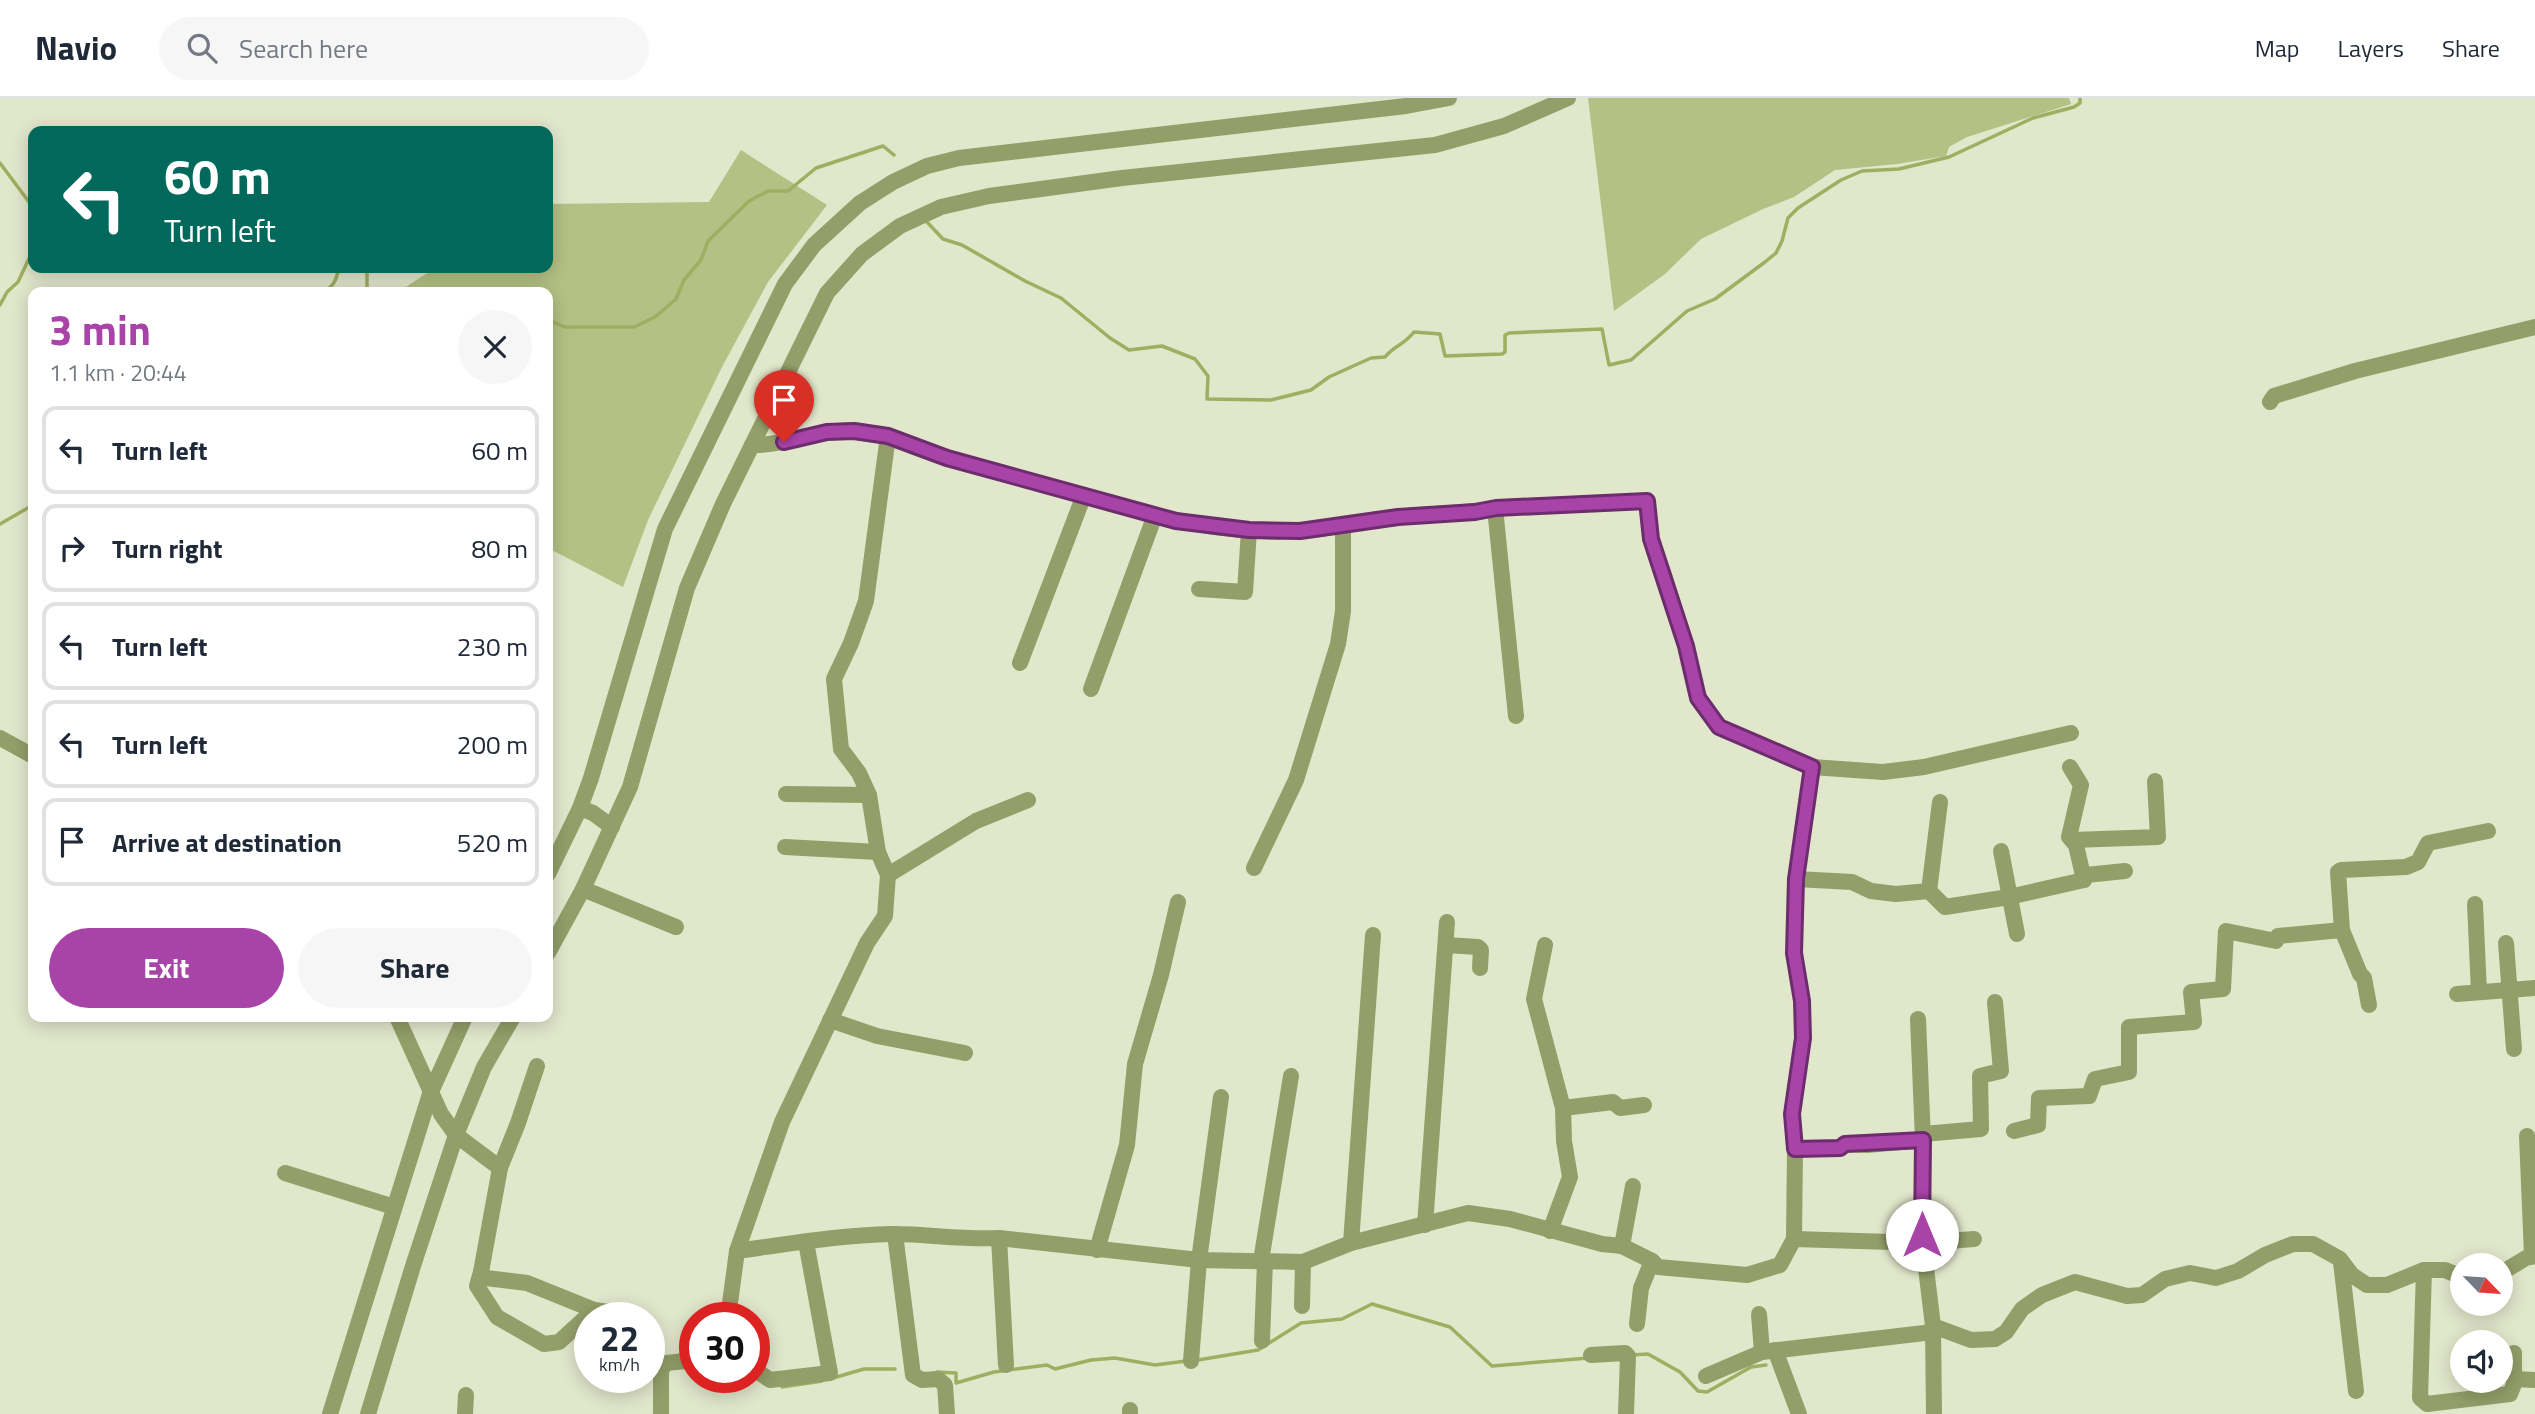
<!DOCTYPE html>
<meta charset="utf-8">
<style>
:root{--surface:#fff;--page:#f6f6f7;--text:#1f2937;--muted:#747a83;--line:#e0e1e3;--accent:#a843a8}
body{margin:0;font-family:"Titillium Web",sans-serif;background:var(--page);color:var(--text);height:100vh;display:flex;flex-direction:column;font-size:26px;white-space:nowrap}
*{box-sizing:border-box;margin:0}
p{font-size:23px;color:var(--muted)}
.icon{flex:none;width:38px;height:38px;fill:none;stroke:currentColor;stroke-width:2;stroke-linecap:round;stroke-linejoin:round}
.map{position:relative;flex:1;overflow:hidden}
.details{position:absolute;left:28px;top:189px;width:525px;height:735px;display:flex;flex-direction:column;background:var(--surface);border-radius:14px;box-shadow:0 4px 18px #0003}
.details>*{flex:none}
.guide{position:absolute;left:28px;top:28px;width:525px;height:147px;border-radius:14px;box-shadow:0 4px 18px #0003;background:#00695c;color:#fff;overflow:hidden}
.needle{width:46px;rotate:115deg}
.buttons{position:absolute;left:2450px;top:1155px;display:grid;gap:14px}
.buttons a{display:grid;place-items:center;width:63px;height:63px;border-radius:50%;background:var(--surface);box-shadow:0 4px 18px #0003;font-size:35px}
.speed{position:absolute;left:574px;top:1204px;display:flex;gap:14px;font-size:35px;font-weight:700;text-align:center}
.speed>*{display:grid;place-content:center;width:91px;height:91px;border-radius:50%;background:var(--surface);box-shadow:0 4px 18px #0003;line-height:1}
.speed small{font-size:18px;font-weight:400}
.speed .limit{border:10px solid #d22;background:#fff;color:#111}
.pin{position:absolute;display:grid;place-items:center;width:60px;height:60px;color:#fff;margin:-72px -30px;border-radius:50% 50% 50% 0;rotate:-45deg;box-shadow:0 0 7px #0007}
.pin .icon{rotate:45deg}
.me{position:absolute;width:77px;margin:-38px;rotate:0deg;stroke-linejoin:round;filter:drop-shadow(0 0 5px #0008)}
.turn{display:flex;align-items:center;gap:24px;height:147px;padding:0 21px;font-size:32px}
.turn .icon{width:91px;height:91px;stroke-width:2.5}
.turn b{display:block;font-size:49px;line-height:60px}
.round{display:grid;place-items:center;flex:none;width:74px;height:74px;border-radius:37px;background:var(--page)}
.headline{display:flex;align-items:center;justify-content:space-between;height:119px;padding:0 21px}
h1{font-size:42px;font-weight:700;line-height:52px;color:var(--accent)}
.button{display:flex;gap:14px;margin-top:auto;padding:14px 21px}
.button a{flex:1;height:80px;border-radius:42px;background:var(--accent);color:#fff;font-size:28px;font-weight:700;line-height:80px;text-align:center}
.button a+a{background:var(--page);color:var(--text)}
ul{padding:0;list-style:none}
li{display:flex;align-items:center;gap:21px;height:88px;margin:0 14px 10px;padding:0 7px;border:4px solid var(--line);border-radius:14px}
li div{flex:1}
li b{display:block;font-size:26px}
li em{font-style:normal}
header{display:flex;align-items:center;gap:42px;box-sizing:border-box;height:98px;padding:0 35px;background:var(--surface);border-bottom:2px solid var(--line)}
header strong{font-size:33px}
nav{display:flex;gap:38px;margin-inline-start:auto;font-size:24px}
.search{width:490px;height:63px;background:var(--page);display:flex;align-items:center;gap:18px;box-sizing:border-box;padding:0 24px;border-radius:38px;color:var(--muted);font-size:26px}
.map>svg:first-child{display:block}
.green{fill:#b4c084}
.lines{fill:none;stroke-linecap:round;stroke-linejoin:round}
.stream{stroke:#a0ae61;stroke-width:3.5}
.minor{stroke:#939e69;stroke-width:16}
.route-casing{stroke:#6d2c6d;stroke-width:18}
.route{stroke:#a843a8;stroke-width:12}
</style>
<header>
<strong>Navio</strong>
<div class="search"><svg class="icon" aria-label="search" viewBox="0 0 24 24"><circle cx="10" cy="10" r="6"/><path d="M15 15l6 6"/></svg>Search here</div>
<nav><a>Map</a><a>Layers</a><a>Share</a></nav>
</header>
<div class="map">
<svg width="2535" height="1316" viewBox="0 0 2535 1316">
<rect width="100%" height="100%" fill="#e1e7cb"/>
<!-- green -->
<g class="green">
<polygon points="1588,0 2069,0 2071,6 1967,39 1949,49 1946,58 1897,66 1835,72 1794,99 1763,111 1701,141 1665,176 1614,213"/>
<polygon points="741,52 827,107 768,184 722,269 648,422 623,489 548,450 548,194 398,194 435,170 548,170 548,106 709,104"/>
</g>
<g class="lines">
<!-- stream -->
<g class="stream">
<polyline points="0,65 32,108 33,121"/>
<path d="M927,124L943,141L962,147L1025,183L1061,200L1110,240L1129,252L1162,248L1195,261L1208,278L1207,301L1271,302L1311,292L1329,279L1371,260L1385,259C1395,247 1404,247 1414,234L1440,236L1445,258L1502,256L1505,254V237L1509,235L1602,231L1609,267L1631,262L1687,213L1715,201L1765,164L1776,155L1782,143L1788,120L1798,110L1841,82L1862,73L1899,71L1949,59L2033,20L2074,9L2080,5V0"/>
<polyline points="367,170 367,194"/>
<path d="M321,194C334,190 336,182 339,170"/>
<polyline points="0,207 7,194 18,184 33,152"/>
<polyline points="548,222 565,229 634,229 655,219 676,201 684,182 701,162 708,143 749,103 768,93 788,93 816,70 883,48 894,57"/>
<polyline points="0,426 33,407"/>
<polyline points="1631,1257 1648,1256 1680,1274 1698,1293 1707,1294 1751,1269 1766,1267"/>
<polyline points="1198,1262 1258,1252 1301,1225 1342,1221 1372,1206 1450,1229 1492,1268 1589,1260"/>
<polyline points="937,1274 956,1275 956,1285 994,1274 1047,1267 1055,1271 1091,1262 1115,1260 1155,1267 1186,1263"/>
<polyline points="833,1280 864,1271 895,1271"/>
<polyline points="782,1289 822,1283"/>
</g>
<!-- minor -->
<g class="minor">
<polyline points="2270,304 2274,298 2355,273 2535,229"/>
<path d="M752,347C788,348 822,329 858,333C890,337 918,352 949,361C1017,380 1087,397 1155,417C1200,429 1251,435 1298,433C1332,432 1366,422 1399,419C1432,415 1464,416 1495,410L1647,403L1651,441L1664,477L1686,548L1698,600L1719,629L1812,669L1883,674L1924,669L2071,635"/>
<polyline points="1495,410 1516,618"/>
<polyline points="1199,491 1245,494 1249,432"/>
<polyline points="1020,565 1084,397"/>
<polyline points="1091,591 1155,417"/>
<polyline points="0,640 33,658"/>
<polyline points="2070,669 2081,687 2069,739 2076,747 2084,782"/>
<polyline points="786,696 869,697"/>
<polyline points="580,710 593,715 612,729"/>
<polyline points="2072,742 2158,739 2155,683"/>
<polyline points="785,749 878,754"/>
<polyline points="2001,753 2017,836"/>
<polyline points="1254,770 1296,682 1338,546 1343,513 1343,427"/>
<polyline points="548,776 580,710 591,680 665,431 785,186 814,147 860,105 893,84 927,68 959,60 1406,8 1449,0"/>
<polyline points="888,777 976,723 1028,702"/>
<polyline points="1796,781 1852,784 1871,793 1896,796 1929,793"/>
<polyline points="583,791 676,829"/>
<polyline points="1929,793 1945,809 2009,799 2084,782 2086,777 2125,773"/>
<polyline points="1929,793 1940,704"/>
<polyline points="2475,806 2479,894"/>
<polyline points="2506,845 2514,951"/>
<polyline points="1446,847 1478,849 1481,852 1480,870"/>
<polyline points="1545,847 1534,901 1563,1010 1564,1043 1570,1079 1550,1133"/>
<polyline points="548,855 583,791 630,689 687,490 723,406 827,195 862,156 900,128 941,109 989,98 1122,80 1435,47 1504,28 1568,0"/>
<polyline points="2457,896 2535,890"/>
<polyline points="2369,907 2364,880 2360,876 2342,832 2338,774 2341,772 2406,769 2418,764 2428,745 2488,733"/>
<polyline points="397,919 441,1016 456,1037 500,1070 481,1174 486,1180 527,1185 594,1212 630,1217"/>
<polyline points="1918,921 1923,1042 1922,1137 1933,1228 1934,1316"/>
<polyline points="830,922 877,938 965,955"/>
<polyline points="1563,1010 1613,1004 1620,1010 1644,1007"/>
<polyline points="2014,1033 2038,1027 2039,1000 2089,998 2095,981 2129,974 2129,929 2194,924 2191,894 2223,891 2226,833 2276,843 2278,838 2342,832"/>
<polyline points="1923,1036 1981,1031 1980,978 2001,973 1995,904"/>
<polyline points="2527,1038 2532,1158"/>
<polyline points="1795,1050 1840,1050 1845,1046 1867,1047 1923,1042"/>
<polyline points="500,1070 518,1025 537,968"/>
<polyline points="285,1075 394,1109"/>
<polyline points="1425,1127 1447,824"/>
<polyline points="895,1136 913,1277 922,1282 938,1281 945,1287 947,1316"/>
<polyline points="999,1140 1006,1267"/>
<polyline points="1794,1141 1923,1145 1974,1141"/>
<polyline points="1351,1145 1373,837"/>
<polyline points="1622,1148 1633,1088"/>
<polyline points="1097,1152 1127,1047 1135,966 1161,877 1178,804"/>
<path d="M737,1153C788,1146 840,1137 892,1136C928,1136 963,1142 999,1140L1199,1162L1303,1164L1351,1145L1468,1115L1510,1121L1602,1146L1622,1148L1652,1163L1658,1169L1747,1177L1780,1167L1794,1141L1795,1050L1792,1016L1803,940L1802,903L1794,854L1796,781L1812,669"/>
<polyline points="1261,1163 1291,978"/>
<polyline points="2341,1164 2356,1293"/>
<polyline points="2424,1172 2420,1300 2427,1306 2510,1296 2514,1286 2514,1255"/>
<polyline points="481,1174 477,1188 497,1219 544,1246 559,1244 594,1212"/>
<polyline points="2501,1175 2526,1160 2535,1158"/>
<polyline points="1302,1208 1303,1164"/>
<polyline points="1759,1216 1762,1254"/>
<polyline points="728,1220 737,1153 782,1024 867,845 885,818 888,777 878,754 869,697 859,675 841,651 834,581 851,545 866,503 888,338"/>
<polyline points="1637,1226 1641,1190 1652,1163"/>
<polyline points="1933,1228 1971,1242 1995,1241 2006,1234 2022,1211 2042,1197 2075,1184 2127,1198 2142,1197 2165,1181 2190,1175 2216,1180 2238,1173 2265,1157 2293,1146 2313,1146 2340,1161 2352,1177 2367,1187 2387,1187 2424,1172 2445,1172 2462,1179"/>
<polyline points="1262,1243 1265,1163"/>
<polyline points="1775,1252 1799,1316"/>
<polyline points="1591,1257 1625,1255 1628,1258 1626,1316"/>
<polyline points="1191,1263 1199,1162 1221,999"/>
<polyline points="754,1271 770,1282 830,1275 806,1144"/>
<polyline points="1706,1278 1762,1254 1933,1234"/>
<polyline points="2514,1281 2535,1282"/>
<polyline points="330,1316 430,996 465,919"/>
<polyline points="368,1316 413,1168 456,1037 484,969 513,919"/>
<polyline points="465,1316 466,1297"/>
<polyline points="661,1316 661,1272 666,1265 695,1262"/>
<polyline points="1130,1316 1130,1312"/>
</g>
</g>
<g class="lines">
<defs>
<polyline id="route" points="784,344 827,334 854,333 888,338 947,360 1176,423 1249,432 1300,433 1398,419 1475,414 1496,410 1647,403 1651,441 1686,548 1698,600 1719,629 1812,669 1796,781 1794,855 1802,903 1803,940 1792,1016 1795,1051 1840,1050 1845,1046 1923,1042 1922,1137"/>
</defs>
<!-- route casing -->
<use href="#route" class="route-casing"/>
<!-- route -->
<use href="#route" class="route"/>
</g>
</svg>
<div class="buttons">
<a><svg class="needle" viewBox="-14 -14 28 28"><path d="M0-13l5 13h-10z" fill="#e53935"/><path d="M0 13l5-13h-10z" fill="#747a83"/></svg></a>
<a><svg class="icon" aria-label="sound" viewBox="0 0 24 24"><path d="M4 9h4l5-4v14l-5-4H4zM17 9q2 3 0 6"/></svg></a>
</div>
<div class="speed"><div>22<small>km/h</small></div><div class="limit">30</div></div>
<div class="pin" style="left:784px;top:344px;background:#d93025"><svg class="icon" aria-label="arrive" viewBox="0 0 24 24"><path d="M6 21V4h12l-3 4 3 4H6"/></svg></div>
<svg class="me" style="left:1922px;top:1137px" viewBox="-20 -20 40 40"><circle r="19" fill="#fff"/><path d="M0-13L10 11 0 6-10 11z" fill="#a843a8"/></svg>
<div class="guide">
<div class="turn"><svg class="icon" aria-label="left" viewBox="0 0 24 24"><path d="M17 20v-9H6M10 6l-5 5 5 5"/></svg><div><b>60 m</b>Turn left</div></div>
</div>
<section class="details">
<div class="headline"><div><h1>3 min</h1><p>1.1 km · 20:44</p></div><a class="round"><svg class="icon" aria-label="close" viewBox="0 0 24 24"><path d="M6 6l12 12M18 6L6 18"/></svg></a></div>
<ul>
<li><svg class="icon" aria-label="left" viewBox="0 0 24 24"><path d="M17 20v-9H6M10 6l-5 5 5 5"/></svg><div><b>Turn left</b></div><em>60 m</em></li>
<li><svg class="icon" aria-label="right" viewBox="0 0 24 24"><path d="M7 20v-9h11M14 6l5 5-5 5"/></svg><div><b>Turn right</b></div><em>80 m</em></li>
<li><svg class="icon" aria-label="left" viewBox="0 0 24 24"><path d="M17 20v-9H6M10 6l-5 5 5 5"/></svg><div><b>Turn left</b></div><em>230 m</em></li>
<li><svg class="icon" aria-label="left" viewBox="0 0 24 24"><path d="M17 20v-9H6M10 6l-5 5 5 5"/></svg><div><b>Turn left</b></div><em>200 m</em></li>
<li><svg class="icon" aria-label="arrive" viewBox="0 0 24 24"><path d="M6 21V4h12l-3 4 3 4H6"/></svg><div><b>Arrive at destination</b></div><em>520 m</em></li>
</ul>
<div class="button"><a>Exit</a><a>Share</a></div>
</section>
</div>
